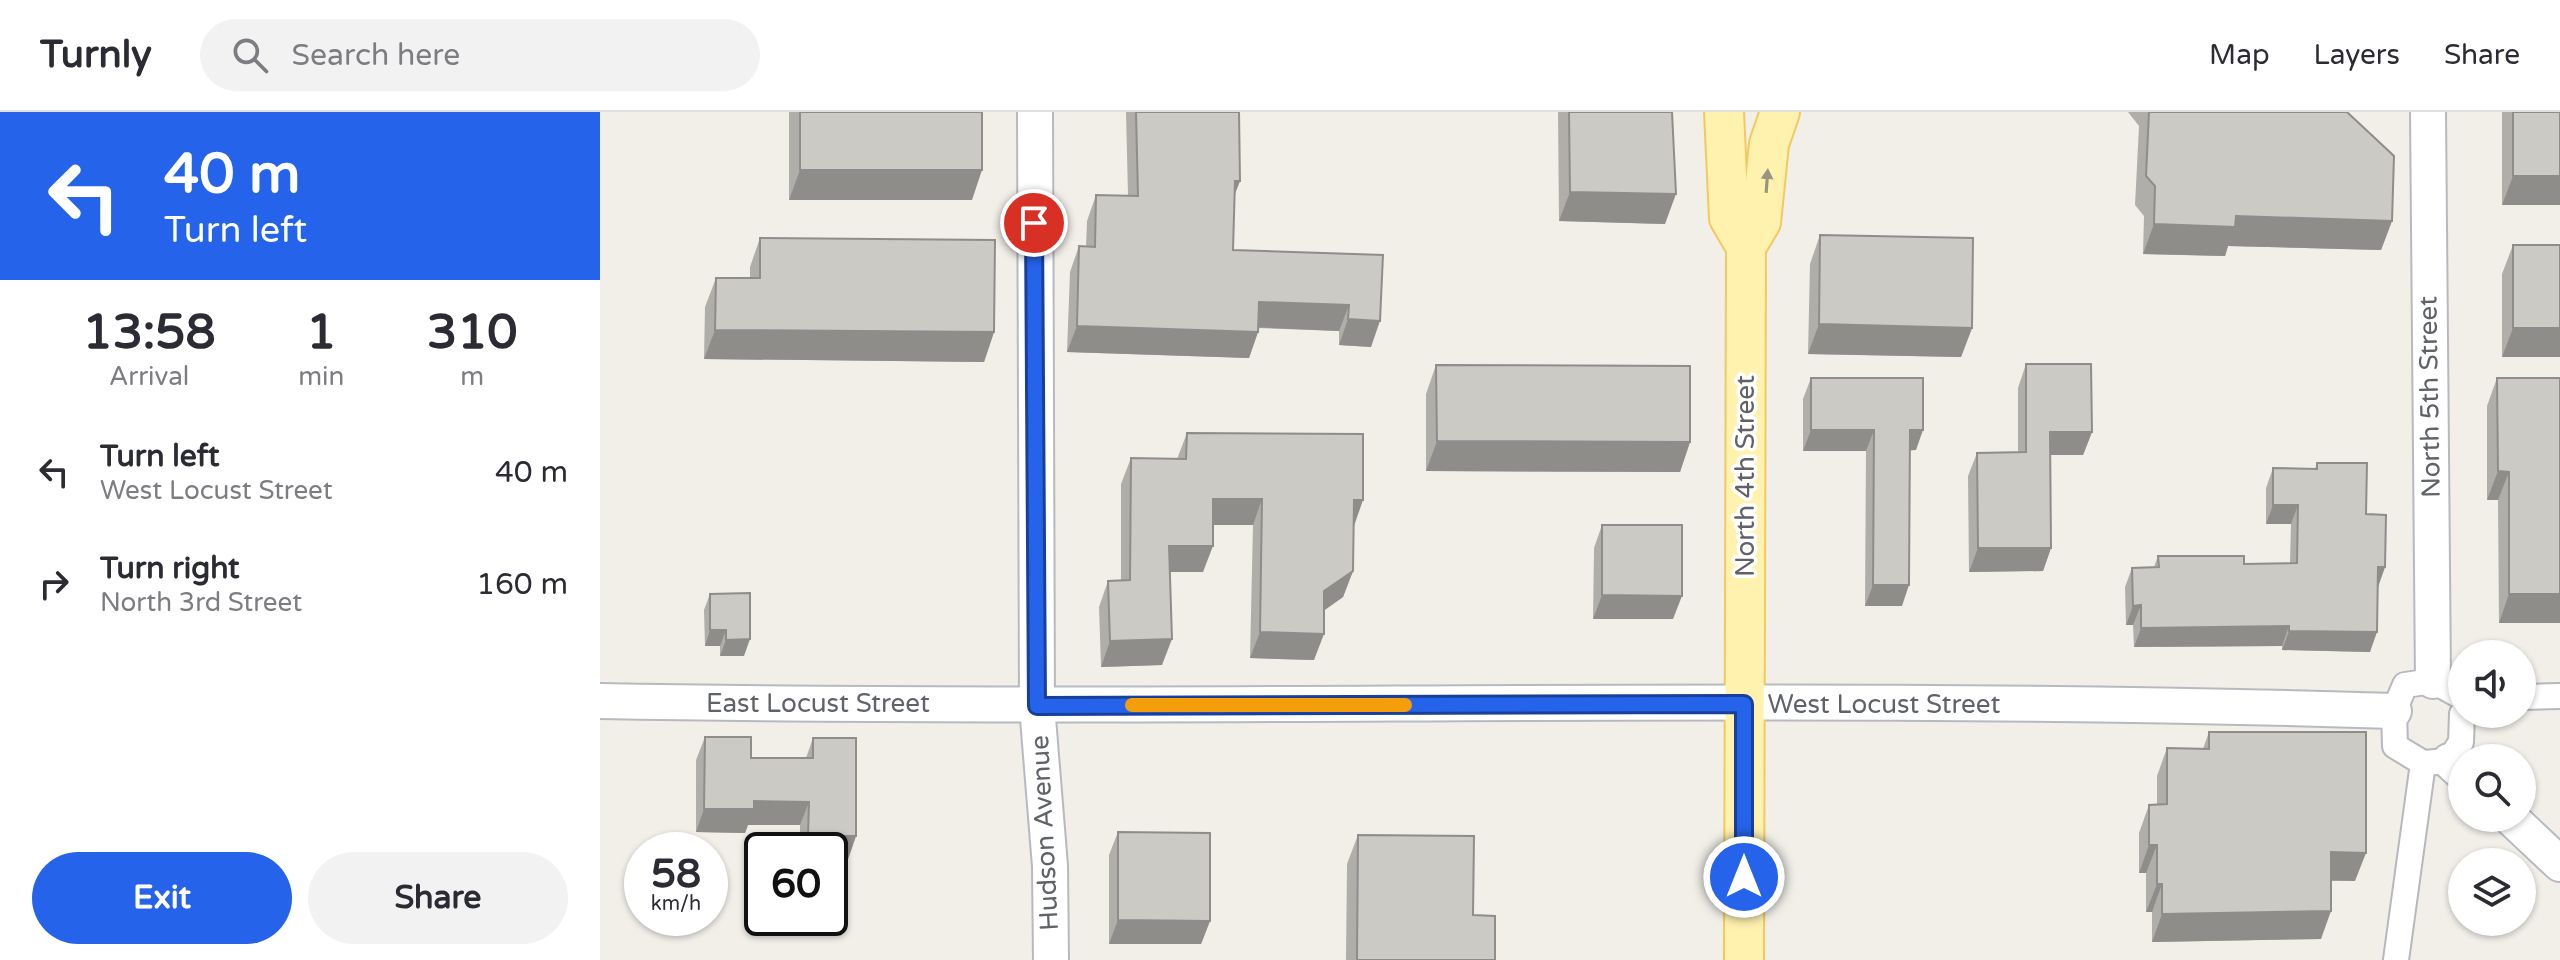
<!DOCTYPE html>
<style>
:root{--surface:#fff;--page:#f2f2f3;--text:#2b2b33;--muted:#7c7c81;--line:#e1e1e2;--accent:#2563eb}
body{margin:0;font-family:"Varela Round",sans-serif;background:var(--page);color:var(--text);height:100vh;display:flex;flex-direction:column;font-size:30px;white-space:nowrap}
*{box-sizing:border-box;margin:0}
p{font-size:26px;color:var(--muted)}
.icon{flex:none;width:44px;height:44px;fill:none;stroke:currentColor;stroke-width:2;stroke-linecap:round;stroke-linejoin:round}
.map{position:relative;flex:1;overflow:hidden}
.side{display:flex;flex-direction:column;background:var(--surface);width:600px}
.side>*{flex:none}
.banner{background:#2563eb;color:#fff;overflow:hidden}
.controls{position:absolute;left:1848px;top:528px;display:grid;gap:16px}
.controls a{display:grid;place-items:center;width:88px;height:88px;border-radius:50%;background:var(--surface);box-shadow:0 2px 6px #0004;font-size:40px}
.speed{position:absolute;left:24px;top:720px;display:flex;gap:16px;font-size:40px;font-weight:700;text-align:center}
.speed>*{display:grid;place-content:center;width:104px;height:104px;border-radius:50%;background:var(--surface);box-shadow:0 2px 6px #0004;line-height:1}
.speed small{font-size:20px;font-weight:400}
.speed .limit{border:4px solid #111;border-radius:12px;background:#fff;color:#111}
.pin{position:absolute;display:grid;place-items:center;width:68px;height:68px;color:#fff;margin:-34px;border:4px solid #fff;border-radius:50%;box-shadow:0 2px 8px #0007}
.me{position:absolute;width:88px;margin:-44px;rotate:0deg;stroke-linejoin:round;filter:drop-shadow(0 0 6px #0008)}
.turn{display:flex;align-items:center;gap:28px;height:168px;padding:0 32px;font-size:36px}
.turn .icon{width:104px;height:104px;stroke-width:2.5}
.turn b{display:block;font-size:56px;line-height:68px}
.eta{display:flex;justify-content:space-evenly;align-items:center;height:136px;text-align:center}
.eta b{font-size:48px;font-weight:700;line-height:56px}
.button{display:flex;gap:16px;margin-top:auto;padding:16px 32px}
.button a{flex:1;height:92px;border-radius:48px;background:var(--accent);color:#fff;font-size:32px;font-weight:700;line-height:92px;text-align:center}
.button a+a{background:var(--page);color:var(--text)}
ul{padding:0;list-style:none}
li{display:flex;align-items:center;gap:24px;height:112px;padding:0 32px}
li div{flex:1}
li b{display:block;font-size:30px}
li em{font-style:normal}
header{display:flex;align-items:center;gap:48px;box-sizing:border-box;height:112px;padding:0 40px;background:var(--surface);border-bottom:2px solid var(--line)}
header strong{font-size:38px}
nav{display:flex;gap:44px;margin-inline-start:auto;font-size:28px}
.search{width:560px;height:72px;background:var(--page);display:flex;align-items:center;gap:20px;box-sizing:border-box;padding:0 28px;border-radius:44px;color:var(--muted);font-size:30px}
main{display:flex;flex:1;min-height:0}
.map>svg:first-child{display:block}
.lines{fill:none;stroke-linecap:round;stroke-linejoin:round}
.street-casing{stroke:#b5b8bc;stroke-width:28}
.secondary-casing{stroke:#b6babf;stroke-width:38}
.primary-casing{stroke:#f2c960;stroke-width:42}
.street{stroke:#fff;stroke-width:24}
.secondary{stroke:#fff;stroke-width:34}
.primary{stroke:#fff2af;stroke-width:38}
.wall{fill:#afaea9}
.shaded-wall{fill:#8f8d8a}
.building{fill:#cccac5;stroke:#8f8d8a;stroke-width:2}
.oneway{fill:#979581}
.route-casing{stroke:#184099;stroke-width:20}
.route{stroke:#2563eb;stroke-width:14}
.slow{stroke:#f59e0b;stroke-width:14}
.labels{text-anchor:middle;stroke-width:7;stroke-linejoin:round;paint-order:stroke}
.street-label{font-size:26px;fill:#5f6368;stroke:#fff}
</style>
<header>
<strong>Turnly</strong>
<div class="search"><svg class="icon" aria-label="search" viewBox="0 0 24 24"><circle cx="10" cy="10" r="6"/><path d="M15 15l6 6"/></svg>Search here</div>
<nav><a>Map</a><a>Layers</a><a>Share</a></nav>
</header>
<main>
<section class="side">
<div class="banner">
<div class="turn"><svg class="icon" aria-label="left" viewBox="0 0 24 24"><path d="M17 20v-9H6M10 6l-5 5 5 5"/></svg><div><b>40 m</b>Turn left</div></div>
</div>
<div class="eta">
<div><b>13:58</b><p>Arrival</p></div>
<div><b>1</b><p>min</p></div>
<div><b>310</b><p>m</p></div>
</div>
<ul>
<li><svg class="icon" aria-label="left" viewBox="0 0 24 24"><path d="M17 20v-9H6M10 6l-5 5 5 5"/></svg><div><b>Turn left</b><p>West Locust Street</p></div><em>40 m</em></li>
<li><svg class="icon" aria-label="right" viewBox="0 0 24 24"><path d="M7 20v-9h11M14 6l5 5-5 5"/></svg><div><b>Turn right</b><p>North 3rd Street</p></div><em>160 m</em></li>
</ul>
<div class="button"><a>Exit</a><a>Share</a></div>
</section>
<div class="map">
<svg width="1960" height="848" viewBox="0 0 1960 848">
<rect width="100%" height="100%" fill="#f1efe8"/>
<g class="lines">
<defs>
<g id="street">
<polyline points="1862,585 1833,569 1805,573 1794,599 1795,634 1823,651 1849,649 1861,630 1862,602"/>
<polyline points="1922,585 1960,584"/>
<polyline points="1796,848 1823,651"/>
</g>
<g id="secondary">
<polyline points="435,0 437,594 450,754 451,848"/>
<polyline points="1828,0 1833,569"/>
<path d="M0,589C598,600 1197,580 1794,599"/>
<polyline points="1849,649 1862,661"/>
<polyline points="1911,706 1960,752"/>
</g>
<g id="primary">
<polyline points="1124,0 1129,106 1146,135 1144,848"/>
<polyline points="1146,135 1161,110 1169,32 1180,0"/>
</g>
</defs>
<!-- street casing -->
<use href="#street" class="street-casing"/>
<!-- secondary casing -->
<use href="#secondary" class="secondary-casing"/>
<!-- primary casing -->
<use href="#primary" class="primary-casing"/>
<!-- street -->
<use href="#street" class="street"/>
<!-- secondary -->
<use href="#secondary" class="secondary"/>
<!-- primary -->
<use href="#primary" class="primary"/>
</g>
<!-- wall -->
<g class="wall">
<polygon points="189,0 382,0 372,88 189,88"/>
<polygon points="526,0 639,0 640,69 634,84 633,138 783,143 771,235 739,233 739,219 658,216 658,220 649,246 467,240 470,160 479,134 486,134 487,109 496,83 528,84"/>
<polygon points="958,0 1072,0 1065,112 959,109"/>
<polygon points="1528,0 1747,0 1792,109 1781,138 1628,134 1625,144 1543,142 1544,104 1535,93 1539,14"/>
<rect x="1902" y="0" width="58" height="93"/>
<polygon points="1220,123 1372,216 1361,245 1208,242 1210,152"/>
<polygon points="160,126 394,220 384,250 104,247 105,195 116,166 150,166 150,155"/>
<polygon points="1913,133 1960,133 1960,245 1902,245 1902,162"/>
<polygon points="1426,252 1492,320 1483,343 1450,343 1451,436 1443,459 1369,460 1368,364 1377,341 1418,340 1418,276"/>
<polygon points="836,253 1090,330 1080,360 826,359 826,282"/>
<polygon points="1211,266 1316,338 1310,338 1302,494 1265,494 1266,339 1203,339 1203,287"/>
<polygon points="1897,266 1960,266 1960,511 1899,511 1898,388 1887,388 1887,294"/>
<polygon points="587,321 754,414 753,459 743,485 724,498 714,548 650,546 653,413 613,413 603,460 570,460 562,553 501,555 499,495 508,469 521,469 521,372 531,346 577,347"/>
<polygon points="1717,351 1766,402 1785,455 1778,474 1770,540 1682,538 1682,534 1534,535 1533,513 1526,513 1525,475 1532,456 1554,455 1558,444 1644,452 1690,451 1691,412 1666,412 1666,376 1673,356 1715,357"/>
<polygon points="1002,413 1073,507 993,507 994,436"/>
<polygon points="110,482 144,544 120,544 120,534 105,534 104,498"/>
<polygon points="1609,620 1755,769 1731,769 1721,827 1552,830 1552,800 1546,800 1546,761 1539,761 1539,721 1549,693 1557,693 1557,664 1567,636 1603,637"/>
<polygon points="105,625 151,646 206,646 213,626 256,724 248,747 230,747 230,738 200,738 200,713 148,713 145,721 96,720 96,648"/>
<polygon points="518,720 610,809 601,832 509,832 509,743"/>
<polygon points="758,723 873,803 895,848 746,848 747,752"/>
</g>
<!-- shaded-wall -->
<g class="shaded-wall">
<polygon points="200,58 382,58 372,88 189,88"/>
<polygon points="1913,64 1960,64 1960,93 1902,93"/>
<polygon points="635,69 640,69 630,94"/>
<polygon points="970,80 1076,82 1065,112 959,109"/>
<polygon points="1636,104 1792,109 1781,138 1628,134 1625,144 1543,142 1554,112"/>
<polygon points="659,190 749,193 739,219 650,215"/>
<polygon points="748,207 780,209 771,235 739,233"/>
<polygon points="1219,212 1372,216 1361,245 1208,242"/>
<polygon points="477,214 658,220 649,246 467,240"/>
<polygon points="1913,216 1960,216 1960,245 1902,245"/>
<polygon points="115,218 394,220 384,250 104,247"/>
<polygon points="1211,318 1274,318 1266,339 1203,339"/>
<polygon points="1310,318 1323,318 1316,338 1303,339"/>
<polygon points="1450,320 1492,320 1483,343 1442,343"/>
<polygon points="837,329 1090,330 1080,360 826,359"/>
<polygon points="1898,359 1909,360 1898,388 1887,388"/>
<polygon points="613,387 662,387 653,413 604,413"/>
<polygon points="754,388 763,388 754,414"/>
<polygon points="1673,393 1698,393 1691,412 1666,412"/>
<polygon points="569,434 613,434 603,460 559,460"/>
<polygon points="1378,436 1451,436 1443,459 1369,460"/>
<polygon points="1778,455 1785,455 1778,475"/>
<polygon points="753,459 743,485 715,505 724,479"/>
<polygon points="1273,473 1309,473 1302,494 1265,494"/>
<polygon points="1909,482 1960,482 1960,511 1899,511"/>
<polygon points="1002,483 1082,484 1073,507 993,507"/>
<polygon points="1541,493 1533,513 1526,513 1533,494"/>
<polygon points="1689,514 1682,534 1534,535 1541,516"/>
<polygon points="110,518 126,518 120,534 105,534"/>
<polygon points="1689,519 1777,520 1770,540 1682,538"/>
<polygon points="660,520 724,522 714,548 650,546"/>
<polygon points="150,527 144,544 120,544 126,528"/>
<polygon points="572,527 562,553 501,555 510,529"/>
<polygon points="154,689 209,690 200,713 148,713 145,721 96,720 104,697"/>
<polygon points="208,724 256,724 248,747 230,747 230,738 203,738"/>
<polygon points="1549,733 1557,733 1546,761 1539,761"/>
<polygon points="1731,740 1766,741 1755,769 1720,768"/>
<polygon points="1557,772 1562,772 1552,800 1546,800"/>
<polygon points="1731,799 1721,827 1552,830 1562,802"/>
<polygon points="518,808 610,809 601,832 509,832"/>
</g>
<!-- building -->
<g class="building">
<rect x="200" y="0" width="182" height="58"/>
<polygon points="536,0 639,0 640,69 635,69 633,138 783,143 780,209 748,207 749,193 659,190 658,220 477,214 479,134 495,135 496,83 538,84"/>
<polygon points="969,0 1072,0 1076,82 970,80"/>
<polygon points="1549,0 1747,0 1794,44 1792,109 1636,104 1635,115 1554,112 1555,74 1546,64"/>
<rect x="1913" y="0" width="47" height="64"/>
<polygon points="1220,123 1373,126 1372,216 1219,212"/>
<polygon points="160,126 395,128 394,220 115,218 116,166 160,166"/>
<rect x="1913" y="133" width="47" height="83"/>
<polygon points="1426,252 1491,252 1492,320 1450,320 1451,436 1378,436 1377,341 1426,340"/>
<polygon points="836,253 1090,254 1090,330 837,329"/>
<polygon points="1211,266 1323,266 1323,318 1310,318 1309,473 1273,473 1274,318 1211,318"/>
<polygon points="1897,266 1960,266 1960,482 1909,482 1909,360 1898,359"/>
<polygon points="587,321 763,322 763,388 754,388 753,459 724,479 724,522 660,520 662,387 613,387 613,434 569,434 572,527 510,529 508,469 530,468 531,346 586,347"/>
<polygon points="1717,351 1767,351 1766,402 1786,403 1785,455 1778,455 1777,520 1689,519 1689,514 1541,516 1541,493 1533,494 1532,456 1559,455 1558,444 1644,444 1644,452 1697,451 1698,393 1673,393 1673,356 1717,357"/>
<polygon points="1002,413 1082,413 1082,484 1002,483"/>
<polygon points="150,481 150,527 126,528 126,518 110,518 110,482"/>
<polygon points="1609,620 1766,620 1766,741 1731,740 1731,799 1562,802 1562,772 1557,772 1557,733 1549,733 1549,693 1567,692 1567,636 1609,637"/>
<polygon points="105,625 151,625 151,646 213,646 213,626 256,626 256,724 208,724 209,690 154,689 154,697 104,697"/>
<polygon points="518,720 610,721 610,809 518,808"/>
<polygon points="758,723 874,724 873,803 895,804 895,848 757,848"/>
</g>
<!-- one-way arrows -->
<defs><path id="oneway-solid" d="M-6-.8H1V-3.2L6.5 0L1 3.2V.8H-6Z" transform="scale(2)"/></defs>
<use class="oneway" href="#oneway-solid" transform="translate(1167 69) rotate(-86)"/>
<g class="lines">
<defs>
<polyline id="route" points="434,111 437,594 1144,592 1144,765"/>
</defs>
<!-- route casing -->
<use href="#route" class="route-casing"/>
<!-- route -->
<use href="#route" class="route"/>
<!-- slow -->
<polyline class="slow" points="532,593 805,593"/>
</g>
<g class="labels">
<!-- street labels -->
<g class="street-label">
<text transform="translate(1829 285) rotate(-91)" y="9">North 5th Street</text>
<text transform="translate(1145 364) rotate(-90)" y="9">North 4th Street</text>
<text x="218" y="600">East Locust Street</text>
<text x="1284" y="601">West Locust Street</text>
<text transform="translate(444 721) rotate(-93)" y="9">Hudson Avenue</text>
</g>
</g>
</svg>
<div class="controls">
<a><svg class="icon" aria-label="sound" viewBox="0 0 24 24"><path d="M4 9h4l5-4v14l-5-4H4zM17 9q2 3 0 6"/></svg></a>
<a><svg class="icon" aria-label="search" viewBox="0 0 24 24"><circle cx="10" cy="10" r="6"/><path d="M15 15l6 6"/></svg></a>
<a><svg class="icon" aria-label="layers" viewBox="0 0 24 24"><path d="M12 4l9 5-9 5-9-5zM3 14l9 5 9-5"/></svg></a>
</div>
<div class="speed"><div>58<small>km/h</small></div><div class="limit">60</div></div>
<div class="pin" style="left:434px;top:111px;background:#d93025"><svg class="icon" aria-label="arrive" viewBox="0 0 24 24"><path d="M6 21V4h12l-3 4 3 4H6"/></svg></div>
<svg class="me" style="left:1144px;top:765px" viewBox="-20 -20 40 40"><circle r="17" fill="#2563eb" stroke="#fff" stroke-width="3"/><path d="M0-11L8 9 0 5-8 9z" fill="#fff"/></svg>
</div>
</main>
